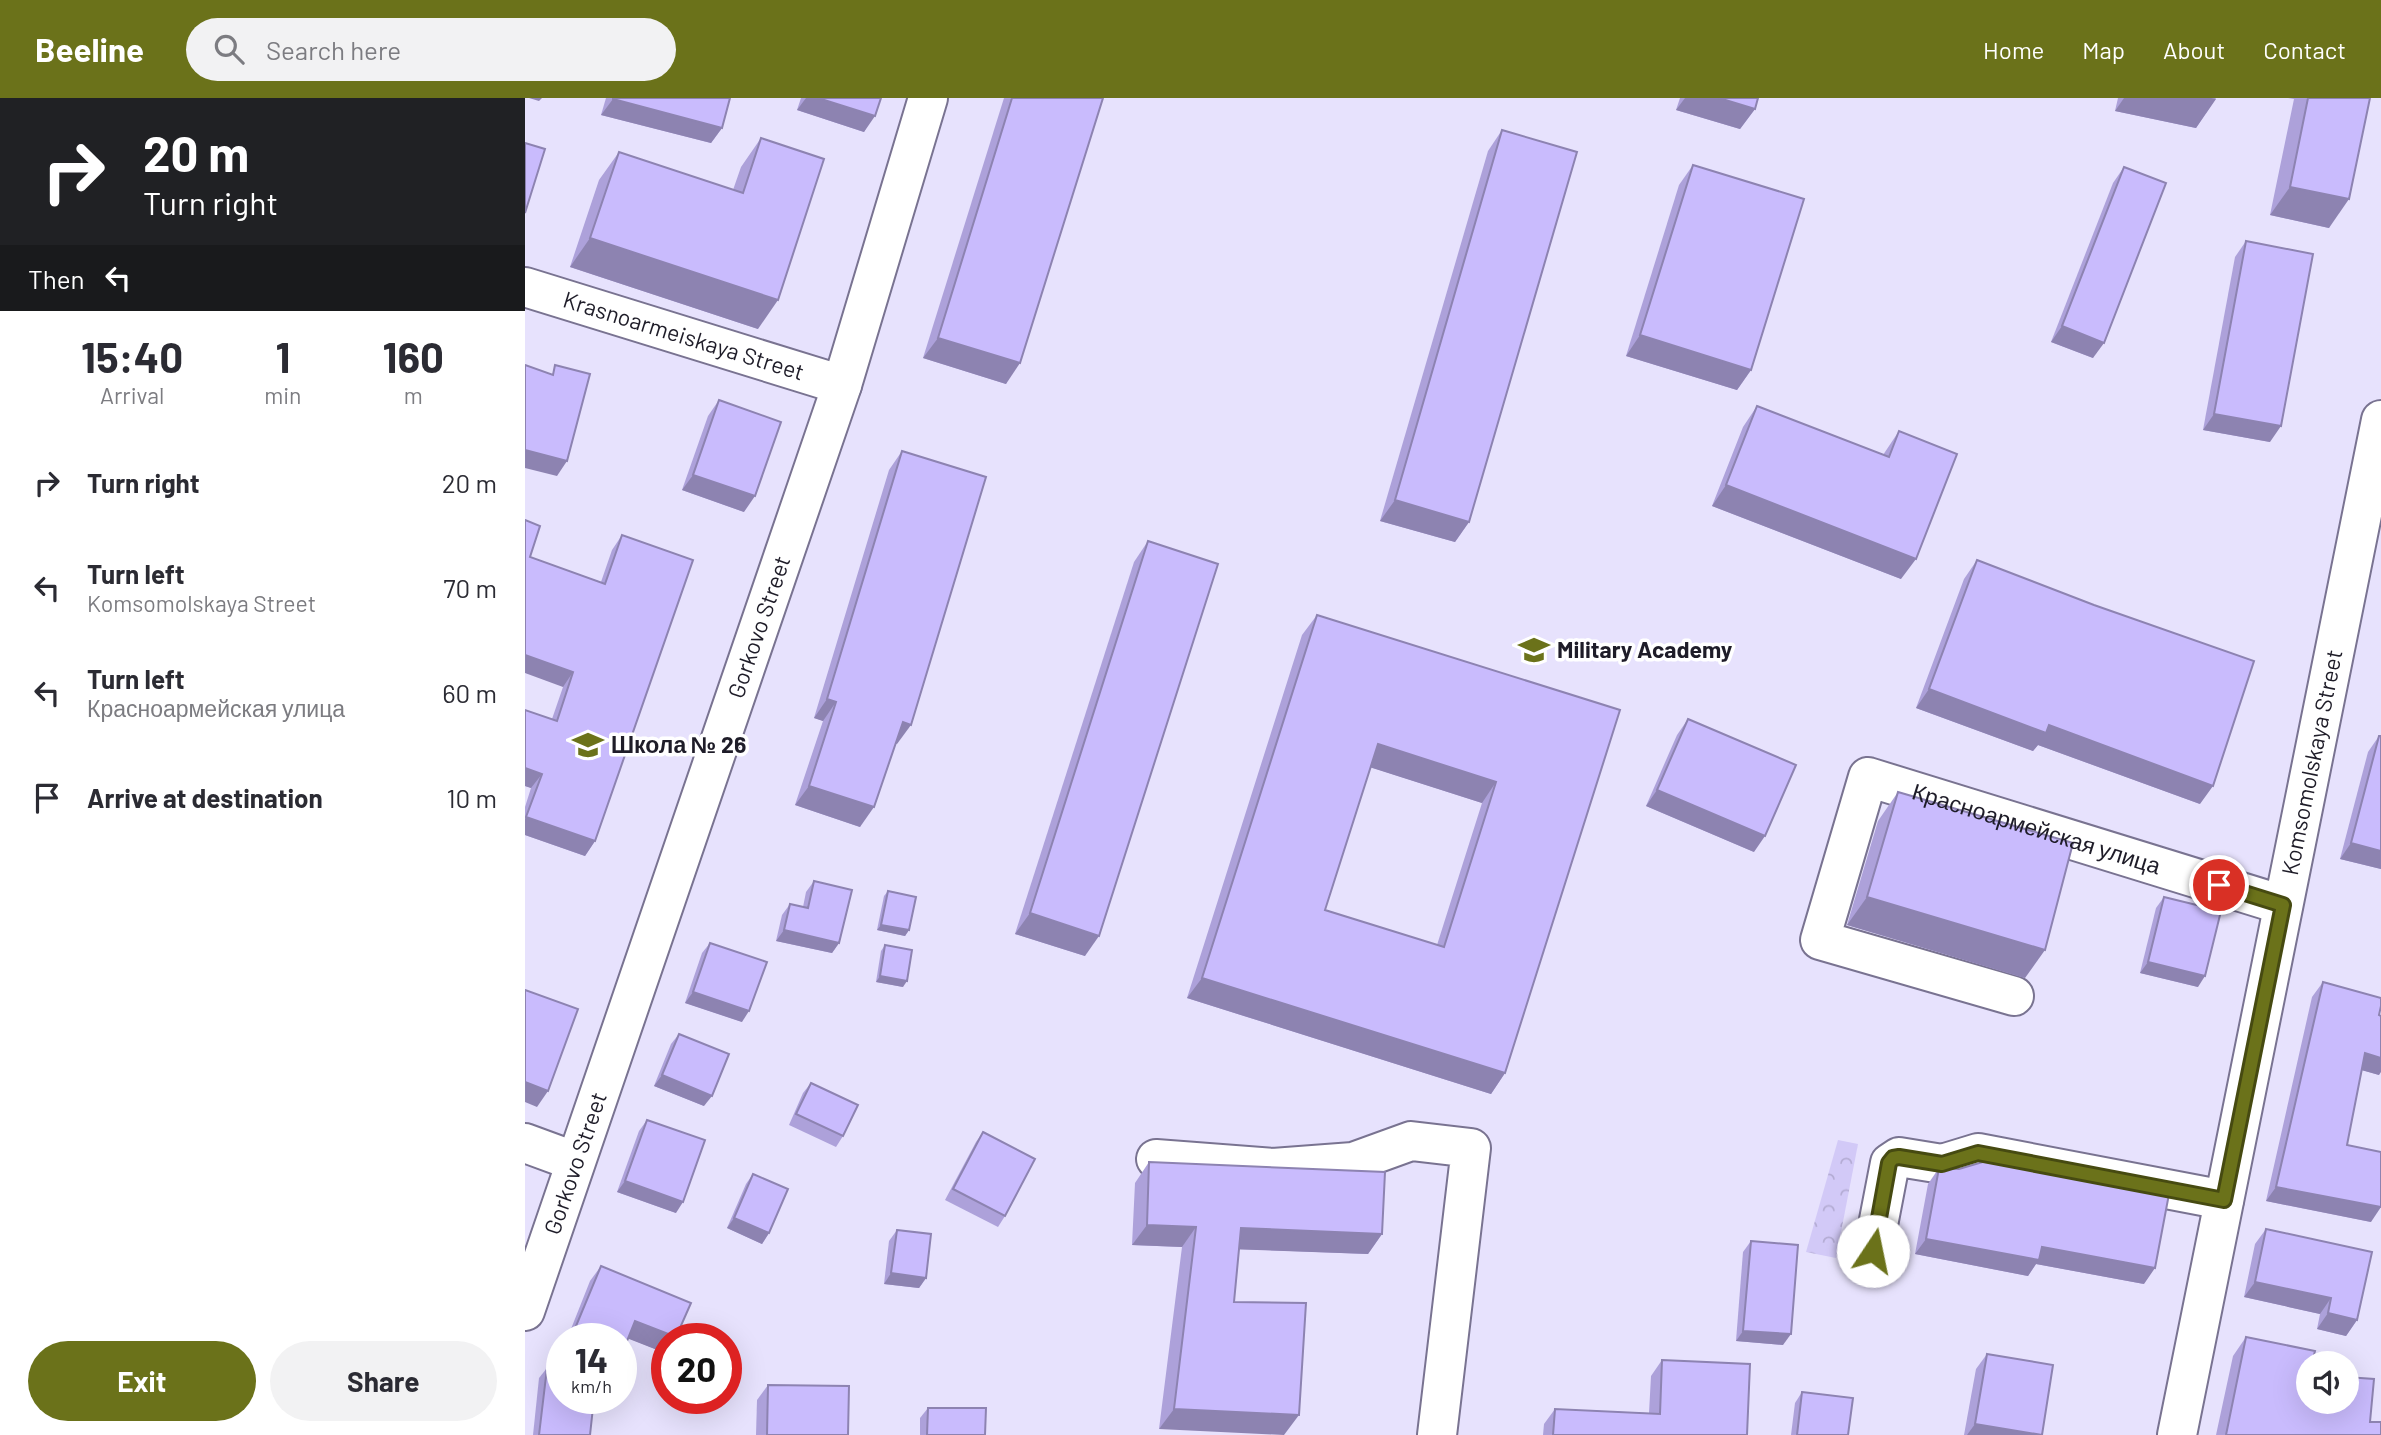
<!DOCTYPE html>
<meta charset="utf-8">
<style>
:root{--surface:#fff;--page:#f2f2f3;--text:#2b2b33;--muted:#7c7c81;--accent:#6b721a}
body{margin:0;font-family:Barlow,sans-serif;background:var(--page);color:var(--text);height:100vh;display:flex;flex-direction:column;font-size:26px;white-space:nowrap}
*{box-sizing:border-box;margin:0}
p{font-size:23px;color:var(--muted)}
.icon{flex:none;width:38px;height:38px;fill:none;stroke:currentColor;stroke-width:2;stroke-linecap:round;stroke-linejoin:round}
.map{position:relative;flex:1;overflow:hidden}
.drawer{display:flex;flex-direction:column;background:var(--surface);width:525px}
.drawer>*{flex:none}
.top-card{background:#202124;color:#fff;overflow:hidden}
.controls{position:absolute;left:1771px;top:1253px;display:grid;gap:14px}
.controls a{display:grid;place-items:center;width:63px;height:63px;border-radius:50%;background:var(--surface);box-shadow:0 7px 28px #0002;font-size:35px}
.speed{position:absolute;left:21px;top:1225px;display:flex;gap:14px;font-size:35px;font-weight:700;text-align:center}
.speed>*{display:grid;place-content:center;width:91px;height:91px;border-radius:50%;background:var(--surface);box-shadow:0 7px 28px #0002;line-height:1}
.speed small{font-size:18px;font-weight:400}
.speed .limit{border:10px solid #d22;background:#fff;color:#111}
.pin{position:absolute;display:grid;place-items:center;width:60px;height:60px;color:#fff;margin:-30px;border:4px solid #fff;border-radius:50%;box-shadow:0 2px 7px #0007}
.me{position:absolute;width:77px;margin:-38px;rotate:11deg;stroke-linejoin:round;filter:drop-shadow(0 0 5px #0008)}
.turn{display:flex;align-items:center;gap:24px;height:147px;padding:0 28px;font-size:32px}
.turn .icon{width:91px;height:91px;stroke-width:2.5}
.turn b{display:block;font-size:49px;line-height:60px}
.then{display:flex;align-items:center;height:66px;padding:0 28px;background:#0003;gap:14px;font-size:26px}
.eta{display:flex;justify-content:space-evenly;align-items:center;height:119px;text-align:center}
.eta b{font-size:42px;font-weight:700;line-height:49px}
.primary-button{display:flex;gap:14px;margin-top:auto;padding:14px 28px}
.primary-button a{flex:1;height:80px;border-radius:42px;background:var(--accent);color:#fff;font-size:28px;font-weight:700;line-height:80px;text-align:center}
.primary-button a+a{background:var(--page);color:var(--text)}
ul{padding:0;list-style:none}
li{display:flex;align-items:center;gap:21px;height:105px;padding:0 28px}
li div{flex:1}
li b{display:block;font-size:26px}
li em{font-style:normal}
header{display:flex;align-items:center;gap:42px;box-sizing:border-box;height:98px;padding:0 35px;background:var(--accent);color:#fff}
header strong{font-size:33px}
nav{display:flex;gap:38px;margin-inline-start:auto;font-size:24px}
.search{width:490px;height:63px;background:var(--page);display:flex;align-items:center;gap:18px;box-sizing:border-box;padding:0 24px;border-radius:38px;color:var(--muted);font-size:26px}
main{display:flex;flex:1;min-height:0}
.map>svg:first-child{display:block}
.park{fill:url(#park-crowns)}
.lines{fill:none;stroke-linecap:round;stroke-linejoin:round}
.minor-casing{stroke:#797391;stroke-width:42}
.minor{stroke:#fff;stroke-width:38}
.wall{fill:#ada1da;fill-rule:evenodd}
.shaded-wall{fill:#8d83b1}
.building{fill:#c9bbfd;stroke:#8d83b1;stroke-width:2;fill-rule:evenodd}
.route-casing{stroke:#464a11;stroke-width:18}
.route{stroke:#6b721a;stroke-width:12}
.labels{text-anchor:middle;stroke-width:7;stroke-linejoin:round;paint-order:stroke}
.street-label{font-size:23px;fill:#1e1c28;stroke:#fff}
.poi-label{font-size:23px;font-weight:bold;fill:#1e1c28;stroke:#fff;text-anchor:start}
</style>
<header>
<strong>Beeline</strong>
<div class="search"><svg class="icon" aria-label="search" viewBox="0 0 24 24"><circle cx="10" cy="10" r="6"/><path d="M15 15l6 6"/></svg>Search here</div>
<nav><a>Home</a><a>Map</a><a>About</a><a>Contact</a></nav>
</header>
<main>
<section class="drawer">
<div class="top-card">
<div class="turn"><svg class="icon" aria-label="right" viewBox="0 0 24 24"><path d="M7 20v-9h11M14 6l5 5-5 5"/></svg><div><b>20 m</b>Turn right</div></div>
<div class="then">Then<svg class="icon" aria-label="left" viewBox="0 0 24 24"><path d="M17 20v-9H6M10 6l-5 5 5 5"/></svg></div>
</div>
<div class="eta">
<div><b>15:40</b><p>Arrival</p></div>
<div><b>1</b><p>min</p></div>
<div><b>160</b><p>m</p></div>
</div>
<ul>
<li><svg class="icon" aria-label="right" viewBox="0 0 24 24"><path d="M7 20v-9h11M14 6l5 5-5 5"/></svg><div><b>Turn right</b></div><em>20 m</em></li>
<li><svg class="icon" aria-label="left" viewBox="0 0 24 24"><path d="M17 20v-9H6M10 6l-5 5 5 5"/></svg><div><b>Turn left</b><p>Komsomolskaya Street</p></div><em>70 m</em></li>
<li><svg class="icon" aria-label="left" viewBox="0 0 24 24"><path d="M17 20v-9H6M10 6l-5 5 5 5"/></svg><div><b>Turn left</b><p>Красноармейская улица</p></div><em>60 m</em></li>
<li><svg class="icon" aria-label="arrive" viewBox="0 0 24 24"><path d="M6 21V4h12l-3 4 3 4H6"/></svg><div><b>Arrive at destination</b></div><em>10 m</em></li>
</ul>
<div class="primary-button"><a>Exit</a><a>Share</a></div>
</section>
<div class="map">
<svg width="1856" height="1337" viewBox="0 0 1856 1337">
<defs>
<pattern id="park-crowns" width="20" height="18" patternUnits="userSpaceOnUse" patternTransform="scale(1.75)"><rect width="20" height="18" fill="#d2c9f7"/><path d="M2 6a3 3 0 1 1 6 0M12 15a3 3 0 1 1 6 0" fill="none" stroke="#b4acd4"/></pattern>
</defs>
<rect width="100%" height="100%" fill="#e7e2fd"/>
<!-- park -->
<polygon class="park" points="1313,1042 1333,1046 1311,1160 1281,1154"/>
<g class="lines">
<defs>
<g id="minor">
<path id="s1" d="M0,189L317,287"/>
<path id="s2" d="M1489,898L1295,842L1343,679L1758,807"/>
<polyline points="0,1045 49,1063"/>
<polyline points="631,1061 748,1070 828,1064 886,1043 946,1050 912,1337"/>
<polyline points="1348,1153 1365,1065 1374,1059 1417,1066 1453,1055 1699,1102"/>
<path id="s3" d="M0,1213L317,287L403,0"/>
<path id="s4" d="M1652,1337L1856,322"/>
</g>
</defs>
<!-- minor casing -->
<use href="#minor" class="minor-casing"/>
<!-- minor -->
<use href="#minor" class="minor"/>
</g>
<!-- wall -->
<g class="wall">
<polygon points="81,0 205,0 197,30 186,45 76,17"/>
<polygon points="276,0 356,0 339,34 272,12"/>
<polygon points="479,0 578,0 481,286 398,260"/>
<polygon points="1155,0 1233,0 1230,11 1215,31 1151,12"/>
<polygon points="1593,0 1691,0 1671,30 1590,13"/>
<polygon points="1763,0 1845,0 1804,130 1745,117 1769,1"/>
<polygon points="977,32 944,424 930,444 855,423 963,53"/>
<polygon points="236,40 233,231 45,169 74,82 94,54 208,92 216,69"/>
<polygon points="1168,67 1226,272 1212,292 1101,258 1154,87"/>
<polygon points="1599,69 1568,260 1526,244 1588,85"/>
<polygon points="1721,143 1745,344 1678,332 1710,159"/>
<polygon points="194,302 219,414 157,392 183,318"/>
<polygon points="1232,308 1358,357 1374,333 1376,481 1187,408 1218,329"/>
<polygon points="377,353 372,646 370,645 335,729 270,707 298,623 289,620 364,372"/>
<polygon points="97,437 70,743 60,758 0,737 0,709 6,690 0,688 0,612 27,621 38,589 5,459 76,484 87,452"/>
<polygon points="623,443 560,858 490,836 609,464"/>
<polygon points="1452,462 1675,706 1513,647 1508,653 1391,610 1439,481"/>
<path d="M792,517L1095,612L980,975L966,996L662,900L777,537ZM845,669L957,705L912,847L800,812Z"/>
<polygon points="1163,621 1229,754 1121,708 1152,637"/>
<polygon points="1854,638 1856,638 1856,771 1815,761 1843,654"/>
<polygon points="1373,694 1500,880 1322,827 1353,723"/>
<polygon points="289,783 314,845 307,855 251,843 257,817 265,806 278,809 281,794"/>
<polygon points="363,793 384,832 380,838 352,832 359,798"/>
<polygon points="1639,799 1673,889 1615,875 1631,810"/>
<polygon points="185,845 217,924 160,905 177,855"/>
<polygon points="360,847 378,889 351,884 356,853"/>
<polygon points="1798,884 1854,917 1854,977 1837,972 1822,1047 1846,1124 1741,1103 1787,899"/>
<polygon points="154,936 179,1008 129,988 146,946"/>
<polygon points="286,985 318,1038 311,1049 264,1027 278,995"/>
<polygon points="122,1022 151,1115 92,1094 114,1033"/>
<polygon points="458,1034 480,1118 473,1129 420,1102 451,1044"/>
<polygon points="624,1064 857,1136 843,1156 714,1151 709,1204 781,1205 634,1331 657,1149 607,1147 610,1085"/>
<polygon points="1414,1070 1619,1186 1511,1166 1503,1178 1390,1156 1403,1086"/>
<polygon points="228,1076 244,1135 237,1146 202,1130 221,1086"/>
<polygon points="1741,1131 1832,1222 1821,1238 1792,1231 1795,1216 1719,1199 1730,1146"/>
<polygon points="372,1132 401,1180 394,1190 359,1186 364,1143"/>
<polygon points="1226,1143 1258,1247 1211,1243 1218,1154"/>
<polygon points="76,1168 151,1239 150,1241 142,1241 140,1255 103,1240 42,1241 65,1183"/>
<polygon points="1721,1239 1783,1265 1783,1304 1845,1324 1856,1337 1691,1337 1708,1258"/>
<polygon points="1462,1256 1517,1337 1439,1337 1451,1271"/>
<polygon points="1137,1262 1222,1337 1018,1337 1019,1326 1030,1311 1124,1315 1126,1278"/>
<polygon points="22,1270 65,1337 8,1337 14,1280"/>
<polygon points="243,1287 323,1337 231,1337 232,1302"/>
<polygon points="1277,1294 1323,1337 1266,1337 1270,1305"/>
<polygon points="403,1310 460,1337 395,1337 395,1320"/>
</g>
<!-- shaded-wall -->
<g class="shaded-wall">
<polygon points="4,0 17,0 14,3"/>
<polygon points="281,0 293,0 350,18 339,34 272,12"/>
<polygon points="1160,0 1194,0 1230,11 1215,31 1151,12"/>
<polygon points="1599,0 1686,0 1691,1 1671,30 1590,13"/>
<polygon points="88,1 197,30 186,45 76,17"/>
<polygon points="1765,89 1824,101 1804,130 1745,117"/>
<polygon points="65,140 253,202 233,231 45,169"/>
<polygon points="1537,228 1579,245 1568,260 1526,244"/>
<polygon points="1115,237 1226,272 1212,292 1101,258"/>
<polygon points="413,240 495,265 481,286 398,260"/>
<polygon points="1689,316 1756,328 1745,344 1678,332"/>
<polygon points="0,352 42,363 32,378 0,370"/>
<polygon points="168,377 230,398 219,414 157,392"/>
<polygon points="1201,387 1391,461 1376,481 1187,408"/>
<polygon points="870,402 944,424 930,444 855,423"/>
<polygon points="0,557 48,574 38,589 0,575"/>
<polygon points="1404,591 1524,627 1688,688 1675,706 1513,647 1508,653 1391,610"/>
<polygon points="302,601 311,604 298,623 289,620"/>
<polygon points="378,624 386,627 372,646 364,643"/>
<polygon points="853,646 971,684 957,705 838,667"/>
<polygon points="0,670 17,676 6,690 0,688"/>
<polygon points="284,688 349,709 335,729 270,707"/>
<polygon points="1132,692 1240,738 1229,754 1121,708"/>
<polygon points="1,719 70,743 60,758 0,737 0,721"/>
<polygon points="1826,745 1856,753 1856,771 1815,761"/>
<polygon points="1342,799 1520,852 1500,880 1322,827"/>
<polygon points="505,815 574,838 560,858 490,836"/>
<polygon points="356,827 384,832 380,838 352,832"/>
<polygon points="259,832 314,845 307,855 251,843"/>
<polygon points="1623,864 1680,878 1673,889 1615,875"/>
<polygon points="355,878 382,883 378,889 351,884"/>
<polygon points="677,880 980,975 966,996 662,900"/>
<polygon points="168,894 224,913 217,924 160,905"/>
<polygon points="1840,955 1856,960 1856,974 1854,977 1829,970"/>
<polygon points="137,977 187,998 179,1008 129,988"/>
<polygon points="0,984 23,993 12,1009 0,1004"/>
<polygon points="100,1083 158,1104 151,1115 92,1094"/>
<polygon points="1751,1089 1856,1109 1846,1124 1741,1103"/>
<polygon points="209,1120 244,1135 237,1146 202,1130"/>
<polygon points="622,1127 671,1129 657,1149 607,1147"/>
<polygon points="716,1130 857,1136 843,1156 702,1151"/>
<polygon points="1401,1141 1517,1149 1630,1170 1619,1186 1511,1166 1503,1178 1390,1156"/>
<polygon points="366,1175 401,1180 394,1190 359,1186"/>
<polygon points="1730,1184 1806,1200 1795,1216 1719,1199"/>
<polygon points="1803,1215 1832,1222 1821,1238 1792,1231"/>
<polygon points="110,1223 151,1239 150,1241 142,1241 142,1252 140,1255 99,1239"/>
<polygon points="51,1228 82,1241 42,1241"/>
<polygon points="1218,1233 1266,1236 1258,1247 1211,1243"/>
<polygon points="649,1311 774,1317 759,1337 634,1331"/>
<polygon points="1450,1326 1516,1337 1442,1337"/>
</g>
<!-- building -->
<g class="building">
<polygon points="88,0 205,0 197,30 88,1"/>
<polygon points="293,0 356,0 350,18"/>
<polygon points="487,0 578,0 495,265 413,240"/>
<polygon points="1194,0 1233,0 1230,11"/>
<polygon points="1783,0 1845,0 1824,101 1765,89"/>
<polygon points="977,32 1052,54 944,424 870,402"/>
<polygon points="236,40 299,61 253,202 65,140 94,54 218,95"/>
<polygon points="0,45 20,51 0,115"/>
<polygon points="1168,67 1279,101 1226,272 1115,237"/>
<polygon points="1599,69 1641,85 1579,245 1537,228"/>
<polygon points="1721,143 1788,156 1756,328 1689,316"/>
<polygon points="0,267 28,277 30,267 65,276 42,363 0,352"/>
<polygon points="194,302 256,324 230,398 168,377"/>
<polygon points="1232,308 1364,359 1374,333 1432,356 1391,461 1201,387"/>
<polygon points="377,353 461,379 386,627 378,624 349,709 284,688 311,604 302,601"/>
<polygon points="0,422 15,428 5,459 80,486 97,437 168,462 70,743 1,719 17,676 0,670 0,612 32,623 48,574 0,557"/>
<polygon points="623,443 693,466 574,838 505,815"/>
<polygon points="1452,462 1569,507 1729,563 1688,688 1524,627 1521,635 1404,591"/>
<path d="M792,517L1095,612L980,975L677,880ZM853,646L971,684L919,849L800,812Z"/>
<polygon points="1163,621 1271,667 1240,738 1132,692"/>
<polygon points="1854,638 1856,638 1856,753 1826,745"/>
<polygon points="1373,694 1548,745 1520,852 1342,799"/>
<polygon points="289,783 327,792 314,845 259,832 265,806 283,810"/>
<polygon points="363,793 391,799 384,832 356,827"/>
<polygon points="1639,799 1696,813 1680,878 1623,864"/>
<polygon points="185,845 242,864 224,913 168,894"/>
<polygon points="360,847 387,852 382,883 355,878"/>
<polygon points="1798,884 1856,900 1856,908 1854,917 1856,918 1856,960 1840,955 1822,1047 1856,1054 1856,1109 1751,1089"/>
<polygon points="0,892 53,911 23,993 0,984"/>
<polygon points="154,936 204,956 187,998 137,977"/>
<polygon points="286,985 333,1007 318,1038 271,1016"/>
<polygon points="122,1022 180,1042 158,1104 100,1083"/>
<polygon points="458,1034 510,1061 480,1118 428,1091"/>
<polygon points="1461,1063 1644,1096 1630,1170 1517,1149 1514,1162 1401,1141 1414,1070 1434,1071"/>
<polygon points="624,1064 860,1074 857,1136 716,1130 709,1204 781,1205 774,1317 649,1311 671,1129 622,1127"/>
<polygon points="228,1076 263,1091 244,1135 209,1120"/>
<polygon points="1741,1131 1847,1154 1832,1222 1803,1215 1806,1200 1730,1184"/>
<polygon points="372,1132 406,1136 401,1180 366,1175"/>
<polygon points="1226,1143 1273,1147 1266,1236 1218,1233"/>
<polygon points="76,1168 166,1205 151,1239 110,1223 100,1248 96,1247 96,1241 82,1241 51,1228"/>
<polygon points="1721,1239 1790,1253 1787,1265 1783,1265 1783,1304 1822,1304 1822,1279 1849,1281 1845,1324 1856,1324 1856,1337 1701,1337"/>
<polygon points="1462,1256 1528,1267 1517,1337 1450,1326"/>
<polygon points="1137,1262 1225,1266 1222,1337 1028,1337 1030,1311 1135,1316"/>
<polygon points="22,1270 37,1271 37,1300 69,1300 65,1337 14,1337"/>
<polygon points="243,1287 324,1288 323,1337 242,1337"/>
<polygon points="1277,1294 1328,1300 1323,1337 1272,1337"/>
<polygon points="403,1310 461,1310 460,1337 402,1337"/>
</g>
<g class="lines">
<defs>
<polyline id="route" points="1348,1153 1364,1065 1368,1060 1374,1059 1417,1066 1453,1055 1699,1102 1758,807 1694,787"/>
</defs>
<!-- route casing -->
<use href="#route" class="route-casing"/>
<!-- route -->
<use href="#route" class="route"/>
</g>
<!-- icons -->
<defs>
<symbol id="university-bare" viewBox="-9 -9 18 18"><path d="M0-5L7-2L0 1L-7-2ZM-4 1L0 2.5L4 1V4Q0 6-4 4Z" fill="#6b721a" stroke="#fff" stroke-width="2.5" paint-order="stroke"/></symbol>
<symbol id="school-bare" viewBox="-9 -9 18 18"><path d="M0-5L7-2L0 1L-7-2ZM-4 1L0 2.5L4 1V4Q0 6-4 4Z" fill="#6b721a" stroke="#fff" stroke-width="2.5" paint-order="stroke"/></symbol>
</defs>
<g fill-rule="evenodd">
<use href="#university-bare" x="987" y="530" width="44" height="44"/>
<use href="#school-bare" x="41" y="625" width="44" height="44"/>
</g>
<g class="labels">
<!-- street labels -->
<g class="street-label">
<text dy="8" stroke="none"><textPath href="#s1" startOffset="166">Krasnoarmeiskaya Street</textPath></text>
<text dy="8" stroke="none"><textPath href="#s3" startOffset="723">Gorkovo Street</textPath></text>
<text dy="8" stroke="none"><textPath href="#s4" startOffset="686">Komsomolskaya Street</textPath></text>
<text dy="8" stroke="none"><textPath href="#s2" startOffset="548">Красноармейская улица</textPath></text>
<text dy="8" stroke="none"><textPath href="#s3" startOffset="156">Gorkovo Street</textPath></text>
</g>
<!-- poi labels -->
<g class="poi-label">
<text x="1032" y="560">Military Academy</text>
<text x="86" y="655">Школа № 26</text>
</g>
</g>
</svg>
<div class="controls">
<a><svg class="icon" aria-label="sound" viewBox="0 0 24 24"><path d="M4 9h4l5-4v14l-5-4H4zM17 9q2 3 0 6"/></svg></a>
</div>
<div class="speed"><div>14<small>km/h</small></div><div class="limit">20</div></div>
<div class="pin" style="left:1694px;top:787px;background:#d93025"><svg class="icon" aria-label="arrive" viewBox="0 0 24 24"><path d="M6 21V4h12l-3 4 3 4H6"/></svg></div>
<svg class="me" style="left:1348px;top:1153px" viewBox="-20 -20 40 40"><circle r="19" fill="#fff"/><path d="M0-13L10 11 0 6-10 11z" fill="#6b721a"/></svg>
</div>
</main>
